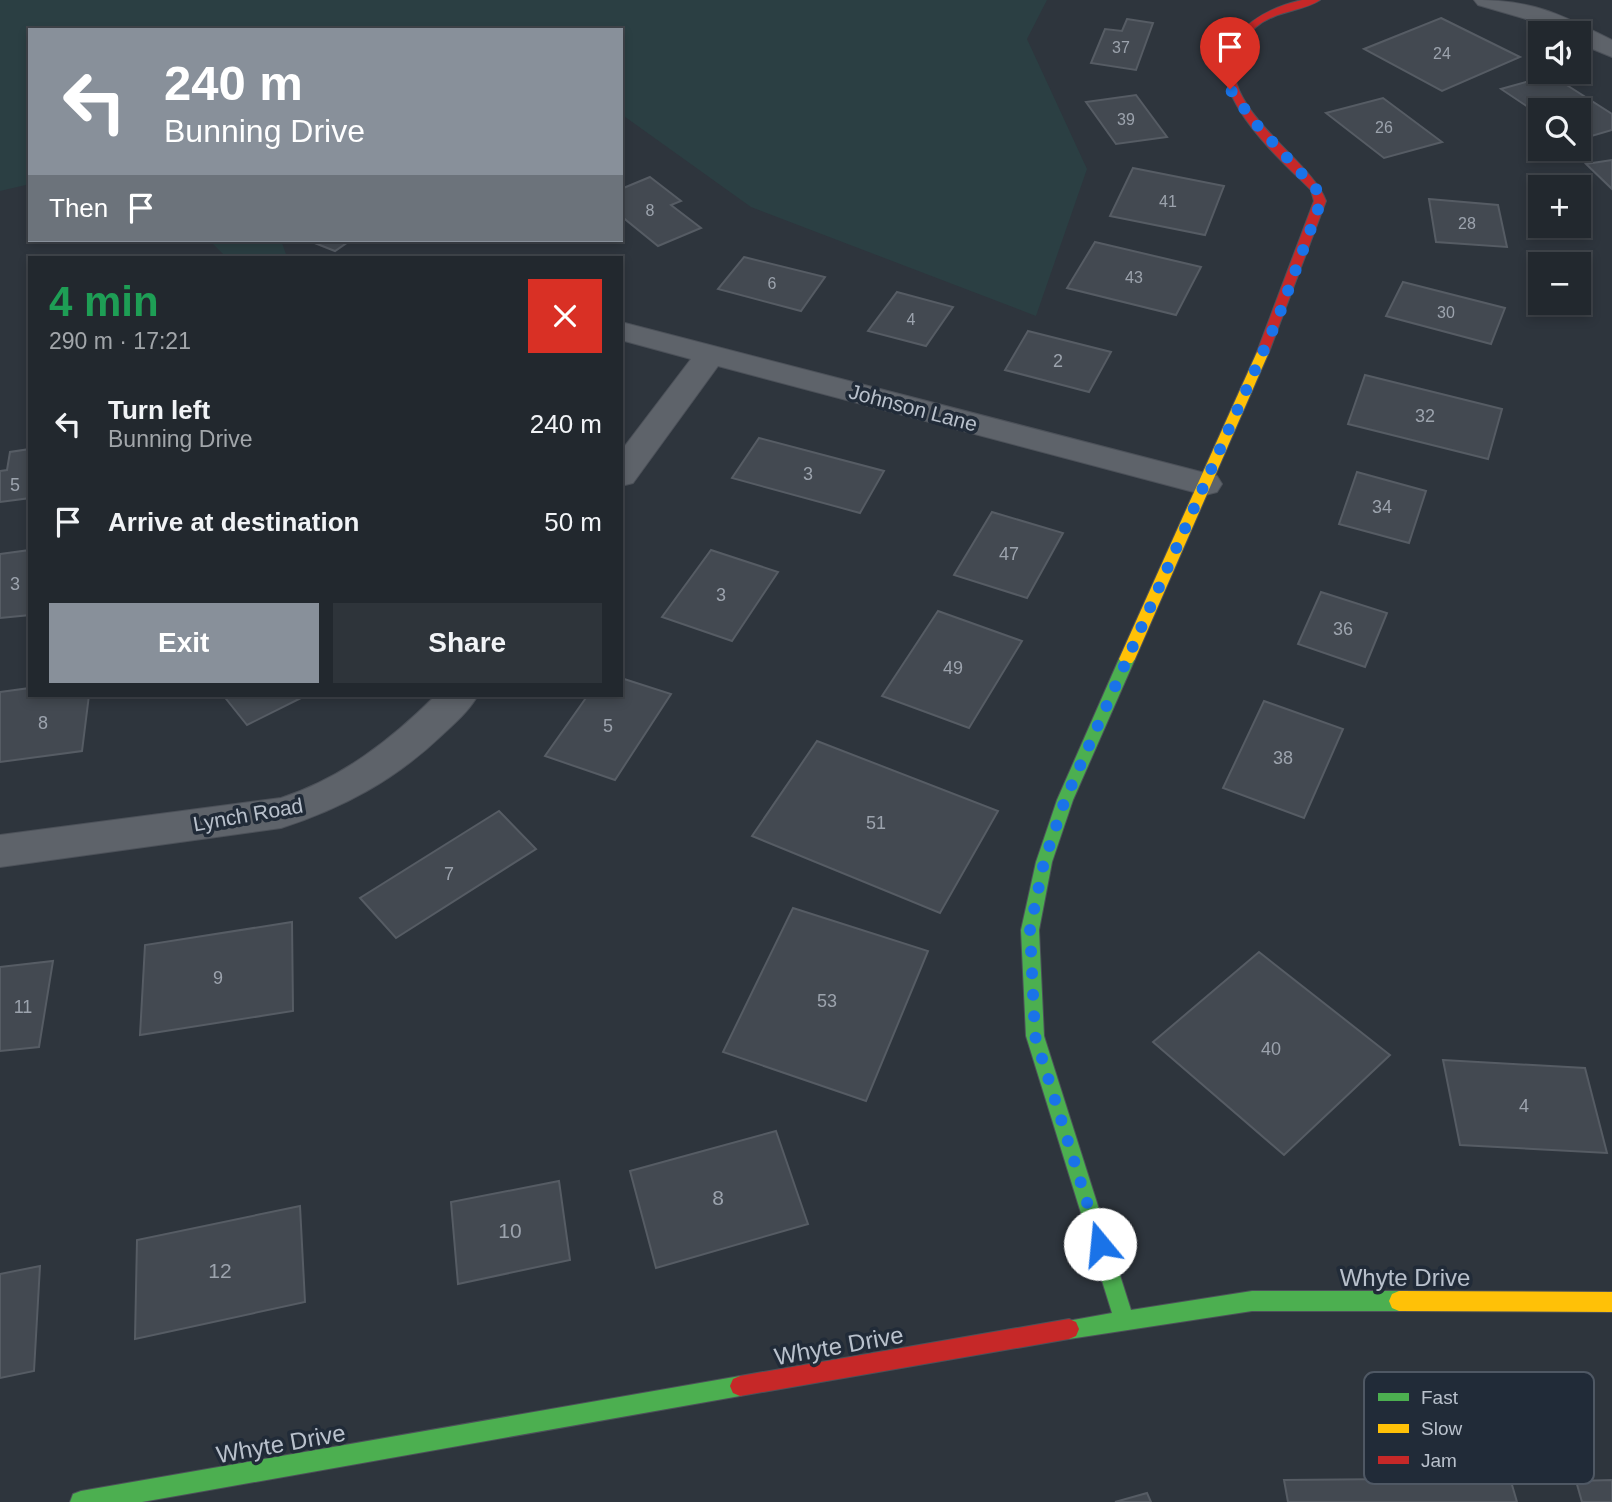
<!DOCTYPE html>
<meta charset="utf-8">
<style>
:root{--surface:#22282e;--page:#2e343a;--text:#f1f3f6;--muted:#a2a6aa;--line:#3f444a;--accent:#88909a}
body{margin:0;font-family:Arial,sans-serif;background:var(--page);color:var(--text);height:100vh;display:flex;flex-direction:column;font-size:26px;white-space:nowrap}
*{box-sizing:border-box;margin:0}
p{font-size:23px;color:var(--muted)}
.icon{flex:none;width:38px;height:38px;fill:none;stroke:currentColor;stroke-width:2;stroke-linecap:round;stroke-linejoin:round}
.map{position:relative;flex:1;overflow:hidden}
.drawer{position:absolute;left:28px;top:256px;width:595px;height:441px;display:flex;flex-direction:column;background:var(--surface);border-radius:0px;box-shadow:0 4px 10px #0003,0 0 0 2px var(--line)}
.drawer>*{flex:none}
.hud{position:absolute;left:28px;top:28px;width:595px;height:214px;border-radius:0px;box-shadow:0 4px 10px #0003,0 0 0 2px var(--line);background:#88909a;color:#fff;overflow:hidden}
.tools{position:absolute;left:1528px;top:21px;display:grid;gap:14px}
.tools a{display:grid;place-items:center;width:63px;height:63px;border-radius:0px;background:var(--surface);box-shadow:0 4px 10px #0003,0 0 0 2px var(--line);font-size:35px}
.pin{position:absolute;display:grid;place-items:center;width:60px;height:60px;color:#fff;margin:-72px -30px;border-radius:50% 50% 50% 0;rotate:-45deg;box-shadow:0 0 7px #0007}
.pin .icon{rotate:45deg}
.me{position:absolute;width:77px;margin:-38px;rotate:343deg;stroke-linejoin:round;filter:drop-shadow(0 0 5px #0008)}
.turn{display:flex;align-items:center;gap:24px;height:147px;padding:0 21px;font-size:32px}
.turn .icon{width:91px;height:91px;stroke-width:2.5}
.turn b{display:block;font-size:49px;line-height:60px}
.then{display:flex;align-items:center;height:66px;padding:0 21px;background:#0003;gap:14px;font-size:26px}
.round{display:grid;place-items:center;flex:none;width:74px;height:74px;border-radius:0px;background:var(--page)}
.head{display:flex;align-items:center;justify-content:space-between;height:119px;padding:0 21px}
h1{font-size:42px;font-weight:800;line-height:52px;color:#1e9e55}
.primary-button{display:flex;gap:14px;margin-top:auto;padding:14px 21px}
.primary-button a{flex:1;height:80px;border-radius:0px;background:var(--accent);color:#fff;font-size:28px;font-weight:800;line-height:80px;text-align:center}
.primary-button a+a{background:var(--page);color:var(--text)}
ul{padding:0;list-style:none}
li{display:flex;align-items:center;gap:21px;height:98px;padding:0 21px}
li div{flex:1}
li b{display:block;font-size:26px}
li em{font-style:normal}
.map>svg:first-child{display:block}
.green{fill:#2b3f43}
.building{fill:#434951;stroke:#565c64;stroke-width:2}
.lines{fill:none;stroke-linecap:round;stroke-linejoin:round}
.street-casing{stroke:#4c5159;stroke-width:2}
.fast-casing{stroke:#4c5159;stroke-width:2}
.slow-casing{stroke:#4c5159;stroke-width:2}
.jam-casing{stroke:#4c5159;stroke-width:2}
.street{fill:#5e636a;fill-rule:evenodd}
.fast{fill:#4caf50;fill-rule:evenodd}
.slow{fill:#ffc107;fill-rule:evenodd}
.jam{fill:#c62828;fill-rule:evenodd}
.route{stroke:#1a73e8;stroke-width:12;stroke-dasharray:0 21.6}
.labels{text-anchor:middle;stroke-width:7;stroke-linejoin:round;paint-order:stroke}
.far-number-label{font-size:16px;fill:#9ca3ad}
.number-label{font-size:18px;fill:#9ca3ad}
.street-label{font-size:21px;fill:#b9c1cc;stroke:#212b38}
.near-number-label{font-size:21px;fill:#9ca3ad}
.near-street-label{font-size:24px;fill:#b9c1cc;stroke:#212b38}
.key{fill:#212b38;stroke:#4f5864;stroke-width:2}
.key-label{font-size:19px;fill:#b9c1cc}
</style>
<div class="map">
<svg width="1612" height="1502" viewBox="0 0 1612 1502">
<rect width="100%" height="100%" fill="#2e353d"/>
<!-- green -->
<g class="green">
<polygon points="0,0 1047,0 1027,39 1087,169 1036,316 751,207 621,114 621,30 30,30 30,184 0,191"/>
<polygon points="209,240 281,240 287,257 226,257"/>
</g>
<!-- building -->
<g class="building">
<polygon points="1441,18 1520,57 1442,91 1364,49"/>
<polygon points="1127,19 1153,23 1136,70 1091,63 1105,29 1122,31"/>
<polygon points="1551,75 1612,114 1612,130 1578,140 1578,110 1540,110 1540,115 1501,89"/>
<polygon points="1136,95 1167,137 1116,144 1086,102"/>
<polygon points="1383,98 1442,142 1384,158 1326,113"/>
<polygon points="1612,160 1612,189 1586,164"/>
<polygon points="1133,168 1224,186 1205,235 1110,216"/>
<polygon points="650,177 681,201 671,205 701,228 658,246 621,216 621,189"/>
<polygon points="1429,199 1498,205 1507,247 1436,242"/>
<polygon points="307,240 351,240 335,251"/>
<polygon points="1095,242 1201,267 1176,315 1067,288"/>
<polygon points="744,257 825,277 801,311 718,289"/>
<polygon points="1403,282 1505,308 1491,344 1386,316"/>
<polygon points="897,292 953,307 926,346 868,331"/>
<polygon points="1028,331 1111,352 1089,392 1005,370"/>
<polygon points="1365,375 1502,409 1488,459 1348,424"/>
<polygon points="759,438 884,471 860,513 732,478"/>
<polygon points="30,449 30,498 0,502 0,471 7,470 10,452"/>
<polygon points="1357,472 1426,491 1409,543 1339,524"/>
<polygon points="992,512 1063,533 1027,598 954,575"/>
<polygon points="30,550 30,615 0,618 0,554"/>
<polygon points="711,550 778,572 732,641 662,617"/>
<polygon points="1321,592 1387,613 1365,667 1298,644"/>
<polygon points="938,611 1022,641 969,728 882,696"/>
<polygon points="621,678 671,694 615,780 545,756 588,695 621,695"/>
<polygon points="30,688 30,695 89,695 82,751 0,762 0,692"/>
<polygon points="223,695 307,695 247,725"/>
<polygon points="1264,701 1343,729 1304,818 1223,788"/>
<polygon points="817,741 998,811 940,913 752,836"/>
<polygon points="499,811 536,849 396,938 360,898"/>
<polygon points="793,908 928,951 866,1101 723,1052"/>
<polygon points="292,922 293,1011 140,1035 145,945"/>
<polygon points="1259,952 1390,1055 1284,1155 1153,1042"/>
<polygon points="53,961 39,1047 0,1051 0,967"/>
<polygon points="1443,1060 1585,1068 1607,1153 1460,1145"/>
<polygon points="776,1131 808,1224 656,1268 630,1171"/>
<polygon points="559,1181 570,1260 458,1284 451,1202"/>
<polygon points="300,1206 305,1302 135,1339 137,1240"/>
<polygon points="40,1266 34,1371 0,1378 0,1274"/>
<polygon points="1510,1478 1517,1502 1288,1502 1284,1480"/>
<polygon points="1612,1480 1612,1502 1582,1502 1576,1481"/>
<polygon points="1147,1493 1151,1502 1115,1502"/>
</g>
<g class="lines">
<defs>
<g id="street">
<path d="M1474,0C1534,0 1560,14 1612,40V57L1578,43V33H1560L1540,23L1478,5Z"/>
<polygon points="621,322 1205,473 1217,476 1222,484 1217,492 1205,495 718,366 633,483 621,486 621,451 691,359 621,340"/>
<path d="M436,695H478C469,711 455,723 442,735C395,780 343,808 281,828L0,867V835L281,798C342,778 391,740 436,695Z"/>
</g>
<g id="fast">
<polygon points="1127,654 1135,659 1073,800 1052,862 1039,930 1044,1036 1131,1310 1252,1291 1399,1291 1406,1294 1409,1301 1406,1308 1399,1311 1252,1311 1069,1339 1062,1336 1059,1329 1062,1322 1112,1313 1026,1036 1021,930 1036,862 1057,800 1119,659"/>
<polygon points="740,1376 747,1379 750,1386 747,1393 740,1396 142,1502 70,1502 73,1494 81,1491"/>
</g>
<g id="slow">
<polygon points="1263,348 1269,352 1135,659 1132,663 1122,663 1119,659 1257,352"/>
<polygon points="1399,1291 1612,1292 1612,1312 1399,1311 1392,1308 1389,1301 1392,1294"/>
</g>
<g id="jam">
<path d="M1302,0H1320C1302,12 1276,10 1256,27C1184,89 1310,154 1326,201L1269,352L1263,356L1257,352L1314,201L1311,190C1278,157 1194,85 1237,36C1254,16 1276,6 1302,0Z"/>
<polygon points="1069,1319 1076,1322 1079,1329 1076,1336 1069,1339 740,1396 733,1393 730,1386 733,1379 740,1376"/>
</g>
</defs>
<!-- street casing -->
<use href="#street" class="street-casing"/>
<!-- fast casing -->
<use href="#fast" class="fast-casing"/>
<!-- slow casing -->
<use href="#slow" class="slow-casing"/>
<!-- jam casing -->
<use href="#jam" class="jam-casing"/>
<!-- street -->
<use href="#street" class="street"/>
<!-- fast -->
<use href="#fast" class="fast"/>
<!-- slow -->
<use href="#slow" class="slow"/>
<!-- jam -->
<use href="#jam" class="jam"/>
</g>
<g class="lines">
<!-- route -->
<polyline class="route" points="1100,1244 1035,1036 1030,929 1044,862 1065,800 1278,318 1321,201 1316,189 1254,122 1230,89"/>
</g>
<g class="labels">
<!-- far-number labels -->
<g class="far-number-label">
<text x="1121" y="53">37</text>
<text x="1442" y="59">24</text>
<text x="1126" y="125">39</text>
<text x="1384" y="133">26</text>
<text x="1168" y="207">41</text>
<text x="650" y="216">8</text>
<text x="1467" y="229">28</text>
<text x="1134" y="283">43</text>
<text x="772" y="289">6</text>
<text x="1446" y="318">30</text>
<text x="911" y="325">4</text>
</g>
<!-- number labels -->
<g class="number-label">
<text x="1058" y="367">2</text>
<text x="1425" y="422">32</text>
<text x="808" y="480">3</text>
<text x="15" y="491">5</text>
<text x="1382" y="513">34</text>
<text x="1009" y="560">47</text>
<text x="15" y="590">3</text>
<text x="721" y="601">3</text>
<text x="1343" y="635">36</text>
<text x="953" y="674">49</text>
<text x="43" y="729">8</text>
<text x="608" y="732">5</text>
<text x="1283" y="764">38</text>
<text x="876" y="829">51</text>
<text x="449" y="880">7</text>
<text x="218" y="984">9</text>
<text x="827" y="1007">53</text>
<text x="23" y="1013">11</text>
<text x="1271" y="1055">40</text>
<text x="1524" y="1112">4</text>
</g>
<!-- street labels -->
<g class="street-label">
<text transform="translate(913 408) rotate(15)" y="7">Johnson Lane</text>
<text transform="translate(248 815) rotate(-10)" y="7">Lynch Road</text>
</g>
<!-- near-number labels -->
<g class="near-number-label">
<text x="718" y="1205">8</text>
<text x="510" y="1238">10</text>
<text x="220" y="1278">12</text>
</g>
<!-- near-street labels -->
<g class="near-street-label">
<text x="1405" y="1286">Whyte Drive</text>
<text transform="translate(839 1346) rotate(-10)" y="8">Whyte Drive</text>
<text transform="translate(281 1444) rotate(-10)" y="8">Whyte Drive</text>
</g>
</g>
<!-- legend -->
<rect x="1364" y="1372" width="230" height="112" rx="10" class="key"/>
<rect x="1378" y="1393" width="31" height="8" fill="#4caf50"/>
<rect x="1378" y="1424" width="31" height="9" fill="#ffc107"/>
<rect x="1378" y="1456" width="31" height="8" fill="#c62828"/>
<g class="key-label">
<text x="1421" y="1404">Fast</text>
<text x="1421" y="1435">Slow</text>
<text x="1421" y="1467">Jam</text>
</g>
</svg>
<div class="tools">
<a><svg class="icon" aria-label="sound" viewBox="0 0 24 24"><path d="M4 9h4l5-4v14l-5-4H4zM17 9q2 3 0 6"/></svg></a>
<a><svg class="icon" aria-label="search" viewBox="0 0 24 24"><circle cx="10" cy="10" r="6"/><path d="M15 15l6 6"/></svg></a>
<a>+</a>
<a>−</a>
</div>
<div class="pin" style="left:1230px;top:89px;background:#d93025"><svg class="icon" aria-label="arrive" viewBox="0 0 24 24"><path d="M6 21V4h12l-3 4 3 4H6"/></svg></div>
<svg class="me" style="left:1100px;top:1244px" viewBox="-20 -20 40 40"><circle r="19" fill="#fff"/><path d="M0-13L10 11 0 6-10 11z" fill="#1a73e8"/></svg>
<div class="hud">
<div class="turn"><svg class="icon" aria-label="left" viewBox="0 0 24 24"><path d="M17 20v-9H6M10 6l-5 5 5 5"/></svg><div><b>240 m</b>Bunning Drive</div></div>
<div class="then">Then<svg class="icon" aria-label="arrive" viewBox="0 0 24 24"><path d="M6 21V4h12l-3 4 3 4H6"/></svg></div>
</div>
<section class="drawer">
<div class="head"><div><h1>4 min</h1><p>290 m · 17:21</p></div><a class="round" style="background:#d93025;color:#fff"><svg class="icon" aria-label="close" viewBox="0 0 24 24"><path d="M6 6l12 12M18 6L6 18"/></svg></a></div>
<ul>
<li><svg class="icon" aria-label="left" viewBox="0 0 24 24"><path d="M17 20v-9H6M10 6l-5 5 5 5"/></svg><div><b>Turn left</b><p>Bunning Drive</p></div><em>240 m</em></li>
<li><svg class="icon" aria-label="arrive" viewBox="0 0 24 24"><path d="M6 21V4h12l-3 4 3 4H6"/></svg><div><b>Arrive at destination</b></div><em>50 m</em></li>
</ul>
<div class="primary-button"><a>Exit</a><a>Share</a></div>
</section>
</div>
